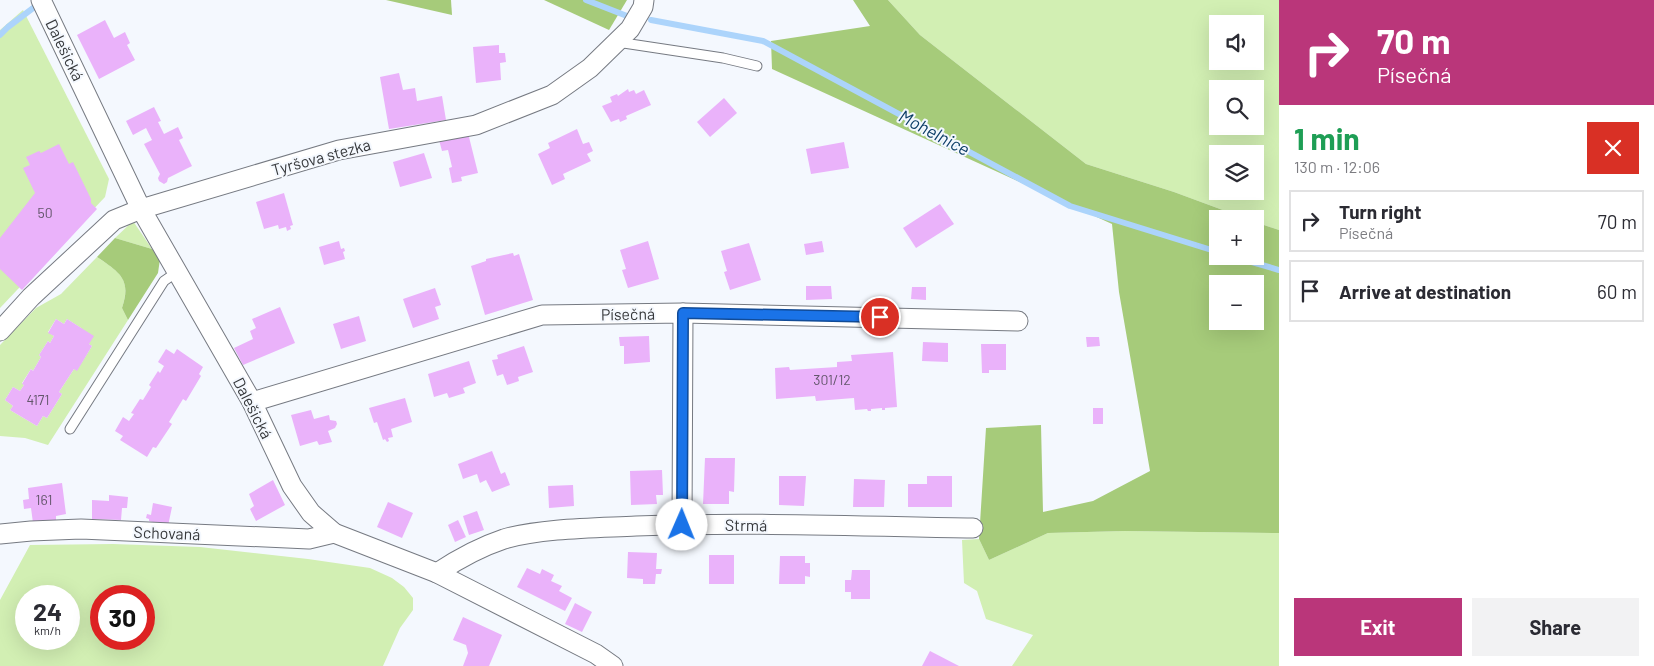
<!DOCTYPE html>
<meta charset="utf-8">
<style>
:root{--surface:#fff;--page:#f2f2f3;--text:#2b2b33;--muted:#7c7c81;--line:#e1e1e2;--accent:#ba367a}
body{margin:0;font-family:Barlow,sans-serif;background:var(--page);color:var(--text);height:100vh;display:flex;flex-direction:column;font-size:19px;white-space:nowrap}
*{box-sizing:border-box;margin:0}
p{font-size:16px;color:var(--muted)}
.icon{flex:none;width:28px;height:28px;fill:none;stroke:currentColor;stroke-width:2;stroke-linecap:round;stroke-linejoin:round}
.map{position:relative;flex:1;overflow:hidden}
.panel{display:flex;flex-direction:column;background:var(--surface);width:375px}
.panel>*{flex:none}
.top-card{background:#ba367a;color:#fff;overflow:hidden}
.fabs{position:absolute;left:1209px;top:15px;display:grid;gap:10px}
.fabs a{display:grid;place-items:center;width:55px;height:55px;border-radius:0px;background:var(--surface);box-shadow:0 5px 20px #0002;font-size:25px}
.speed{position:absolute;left:15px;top:585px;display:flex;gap:10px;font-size:25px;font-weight:700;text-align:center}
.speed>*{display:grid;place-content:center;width:65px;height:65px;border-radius:50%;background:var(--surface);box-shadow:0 5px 20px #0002;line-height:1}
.speed small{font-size:12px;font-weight:400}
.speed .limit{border:8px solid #d22;background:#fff;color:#111}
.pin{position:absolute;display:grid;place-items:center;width:42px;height:42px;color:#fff;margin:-21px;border:2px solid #fff;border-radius:50%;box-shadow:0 1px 5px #0007}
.me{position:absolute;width:55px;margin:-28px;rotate:1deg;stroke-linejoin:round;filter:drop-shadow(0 0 4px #0008)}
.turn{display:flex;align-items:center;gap:18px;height:105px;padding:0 15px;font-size:22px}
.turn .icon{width:65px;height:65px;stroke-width:2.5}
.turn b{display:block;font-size:35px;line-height:42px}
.round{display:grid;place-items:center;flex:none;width:52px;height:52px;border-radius:0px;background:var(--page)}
.overview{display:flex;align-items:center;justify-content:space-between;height:85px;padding:0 15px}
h1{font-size:30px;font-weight:700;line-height:38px;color:#1e9e55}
.button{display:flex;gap:10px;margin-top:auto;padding:10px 15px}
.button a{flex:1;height:58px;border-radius:0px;background:var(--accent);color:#fff;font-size:20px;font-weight:700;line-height:58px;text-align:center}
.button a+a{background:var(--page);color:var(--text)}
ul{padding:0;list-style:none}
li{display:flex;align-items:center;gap:15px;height:62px;margin:0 10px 8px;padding:0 5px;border:2px solid var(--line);border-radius:0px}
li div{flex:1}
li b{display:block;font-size:19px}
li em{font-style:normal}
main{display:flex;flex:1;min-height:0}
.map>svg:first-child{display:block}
.green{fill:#d2efb3;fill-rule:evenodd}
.forest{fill:#a6cb7a;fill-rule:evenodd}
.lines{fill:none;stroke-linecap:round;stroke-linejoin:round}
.stream{stroke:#acd4fb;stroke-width:6}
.building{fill:#eab2fa}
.lane-casing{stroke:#767a82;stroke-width:11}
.street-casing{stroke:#767a82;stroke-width:21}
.lane{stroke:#fff;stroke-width:9}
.street{stroke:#fff;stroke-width:19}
.route-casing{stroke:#114b97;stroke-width:12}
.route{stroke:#1a73e8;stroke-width:9}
.labels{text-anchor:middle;stroke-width:4;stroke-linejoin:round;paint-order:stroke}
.number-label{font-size:14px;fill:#63566b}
.street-label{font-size:16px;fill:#36383b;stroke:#f4f8fe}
.water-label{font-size:18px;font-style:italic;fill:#0d3e67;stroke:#f4f8fe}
</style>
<main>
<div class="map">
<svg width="1279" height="666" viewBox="0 0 1279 666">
<rect width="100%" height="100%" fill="#f4f8fe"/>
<!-- green -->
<g class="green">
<path d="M888,0H1279V230L1255,222V219H1247L1174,192L1086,164L920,35ZM1218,24H1255V61H1218ZM1218,89H1255V126H1218ZM1218,154H1255V191H1218Z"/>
<polygon points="23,10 109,179 105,197 0,308 0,30"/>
<polygon points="133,221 152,249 115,238"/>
<path d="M97,257C119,272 132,279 122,308L128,320L48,445L25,438L0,436V345L36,308L61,294ZM56,319L64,324L67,319L81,328L89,344L92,346L77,370L74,369L59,392L62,394L47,418L43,416L37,426L10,410L13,406L5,400L13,387L20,391L24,385L22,383L31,369L33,371L41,357L39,355L48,341L50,343L54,336L48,332Z"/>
<polygon points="1125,531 1279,533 1279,666 1012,666 1033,635 986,619 977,591 964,583 962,540 979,539 989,560 1048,533"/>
<path d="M113,544L200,547L308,559L370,568L392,578L404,587L413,598V610L400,628L383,666H0V600L30,545ZM69,596V639H26V596ZM144,596V639H101V596Z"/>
</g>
<!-- forest -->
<g class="forest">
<polygon points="386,0 451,0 452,15"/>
<polygon points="544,0 627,0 609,30"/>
<path d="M853,0H888L920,35L1086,164L1174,192L1247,219H1218V256H1255V222L1279,230V533L1125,531L1048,533L989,560L979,539L986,428L1041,425L1043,512L1093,501L1150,471L1119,292L1112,224L772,69L771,41L870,26ZM1218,284H1255V321H1218Z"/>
<path d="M115,238L152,249L160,259L158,273L128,320L122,308C132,279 119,272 97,257Z"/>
</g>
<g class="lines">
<!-- stream -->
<g class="stream">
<polyline points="586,0 627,16"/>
<polyline points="651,20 763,41 1070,206 1218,252"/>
<polyline points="0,35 8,27 41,2"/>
<polyline points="1231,256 1279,270"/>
</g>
</g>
<!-- building -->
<g class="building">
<polygon points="105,20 114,38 125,32 130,43 127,45 135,60 99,79 77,35"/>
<polygon points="499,45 499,53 505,53 506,62 500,63 501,80 476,83 473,47"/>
<polygon points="399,73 403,90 415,88 417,101 442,96 446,120 389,129 380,77"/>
<polygon points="628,89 629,92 634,90 636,94 644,90 651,105 626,116 627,119 620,122 619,119 611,122 602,106 612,102 610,97 617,94 618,96"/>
<polygon points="724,98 737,113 710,137 697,122"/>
<polygon points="154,107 161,121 158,122 164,134 178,127 183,138 179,140 192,166 168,178 167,182 164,184 159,181 158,178 160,174 144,144 152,140 146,128 133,135 126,121"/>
<polygon points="577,129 583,144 589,142 593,151 587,154 591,161 563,174 565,179 552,185 538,154 550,148 548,143"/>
<polygon points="468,133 478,173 461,177 462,181 452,183 449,168 452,167 448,150 442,151 439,140"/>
<polygon points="844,142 849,168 811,174 806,149"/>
<polygon points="59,144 69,164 73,162 91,199 91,203 97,209 22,290 0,269 0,238 35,193 23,168 30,165 26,157 39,151 41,153"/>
<polygon points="424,153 432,178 400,187 393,162"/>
<polygon points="284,193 293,225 290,226 291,229 287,231 286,227 279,229 278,225 264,229 256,202"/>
<polygon points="940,204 954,224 916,248 903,228"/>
<polygon points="339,241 341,249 344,248 345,251 343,252 345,259 324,265 319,247"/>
<polygon points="648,241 659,279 628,288 622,270 626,269 620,250"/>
<polygon points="822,241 824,252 806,255 804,244"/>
<polygon points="749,243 761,280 730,290 724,272 727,271 721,251"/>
<polygon points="513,253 514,256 519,254 533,300 485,315 471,266 486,261 486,259"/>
<polygon points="806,286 831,286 832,299 806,300"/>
<polygon points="912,287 926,287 926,300 911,299"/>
<polygon points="435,288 441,305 435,307 439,319 413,328 403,299"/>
<polygon points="280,307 295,343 243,365 234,348 253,339 250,331 256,328 252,319"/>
<polygon points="359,316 366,341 341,349 333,324"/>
<polygon points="56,319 64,324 67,319 94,336 89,344 92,346 77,371 74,369 59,392 62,394 47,418 43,416 37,426 10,410 13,406 5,400 13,387 20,391 24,385 22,384 31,369 33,371 41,357 39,355 48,341 50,343 54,336 48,333"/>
<polygon points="649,336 650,362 624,364 624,346 620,346 619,337"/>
<polygon points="1086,337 1099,337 1100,346 1087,347"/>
<polygon points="923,342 948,343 948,362 922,361"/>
<polygon points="981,344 1006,344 1006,370 989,370 989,373 982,373"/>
<polygon points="524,346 533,372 518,377 519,381 507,385 503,374 497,376 492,360 498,359 497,355"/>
<polygon points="166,349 174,354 177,349 203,367 199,374 201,376 186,401 183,399 169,422 172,424 156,448 153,447 147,457 120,440 123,436 115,431 123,417 129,421 134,414 131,413 140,399 143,400 151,387 149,385 158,371 160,373 164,366 158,362"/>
<polygon points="893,352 897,407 885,408 885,410 882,410 882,408 871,409 871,411 868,411 867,409 855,410 854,398 816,401 815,396 776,399 775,368 789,367 790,370 837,367 837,362 852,361 851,355"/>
<polygon points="469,361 476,383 463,388 465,393 449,398 447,393 434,397 428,374"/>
<polygon points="405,398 412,422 391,429 393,437 388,438 389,441 387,442 385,439 383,440 377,422 374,423 369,408"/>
<rect x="1093" y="408" width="10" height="16"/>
<polygon points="311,410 314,419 329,415 330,420 336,421 337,424 335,428 328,431 332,442 319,445 317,441 300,446 291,415"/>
<polygon points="492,451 501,474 505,472 510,485 492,492 486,480 480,483 477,474 463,479 458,464"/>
<polygon points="705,458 735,458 734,492 729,491 729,504 703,504"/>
<polygon points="662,470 663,495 656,495 657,504 631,505 630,471"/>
<polygon points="779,476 806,476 804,506 779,505"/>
<polygon points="927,476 952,476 952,507 908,507 908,484 927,484"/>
<polygon points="854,479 885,480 884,507 853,507"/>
<polygon points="273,480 285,505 256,521 250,509 254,506 249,494"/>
<polygon points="62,483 66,514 56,516 56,521 33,523 31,508 24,509 23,500 29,499 28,488"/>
<polygon points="573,485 574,506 549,508 548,486"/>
<polygon points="109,495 128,497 127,508 122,508 121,520 92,519 92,500 109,501"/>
<polygon points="388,502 413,513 402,538 377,527"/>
<polygon points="153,503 172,507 168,526 149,521 149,519 146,518 147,514 151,515"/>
<polygon points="477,511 484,530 469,535 463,516"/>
<polygon points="458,520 466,537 455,542 448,525"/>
<polygon points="628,552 657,553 656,569 662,569 661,574 656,574 655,584 643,584 643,579 627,578"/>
<rect x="709" y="555" width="25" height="29"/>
<polygon points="780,556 805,556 805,563 810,563 810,577 805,576 805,584 779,584"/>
<polygon points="527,568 540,574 542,569 554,575 551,581 562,586 559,591 572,598 565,611 517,587"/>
<polygon points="852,570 870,570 870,599 851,599 851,592 845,592 845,580 851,580"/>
<polygon points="575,603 592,612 582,632 565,624"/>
<polygon points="463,617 502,635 489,666 463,666 468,653 466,645 453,640"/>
<polygon points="930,651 959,666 922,666"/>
</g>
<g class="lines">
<defs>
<g id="lane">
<polyline points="617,42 723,58 757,66"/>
<polyline points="70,429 164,281 177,272"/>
</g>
<g id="street">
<polyline points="41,0 141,209 252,402 292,486 311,513 334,533 437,573 596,654 613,666"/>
<polyline points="0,331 31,297 114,220 141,209 339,150 476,125 552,95 590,68 630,29 643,7 644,0"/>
<polyline points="252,402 542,315 683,313 1018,321"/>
<polyline points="682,525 683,313"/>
<polyline points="0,534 31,531 81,529 309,539 334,533"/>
<path d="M437,573C458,559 480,547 504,539C542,528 596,528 636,526C748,522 861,526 973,528"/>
</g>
</defs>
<!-- lane casing -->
<use href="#lane" class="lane-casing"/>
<!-- street casing -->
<use href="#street" class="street-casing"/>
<!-- lane -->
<use href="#lane" class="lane"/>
<!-- street -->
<use href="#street" class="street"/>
</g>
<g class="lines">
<defs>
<polyline id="route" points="682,525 683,313 880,317"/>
</defs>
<!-- route casing -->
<use href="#route" class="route-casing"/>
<!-- route -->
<use href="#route" class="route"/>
</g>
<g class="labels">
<!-- number labels -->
<g class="number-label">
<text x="45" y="218">50</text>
<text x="832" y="385">301/12</text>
<text x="38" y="405">4171</text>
<text x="44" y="505">161</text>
</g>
<!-- street labels -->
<g class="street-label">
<text transform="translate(65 50) rotate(64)" y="6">Dalešická</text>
<text transform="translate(321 157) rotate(-15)" y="6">Tyršova stezka</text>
<text transform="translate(628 314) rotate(-1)" y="6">Písečná</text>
<text transform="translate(253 408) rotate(63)" y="6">Dalešická</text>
<text transform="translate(746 525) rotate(1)" y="6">Strmá</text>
<text transform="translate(167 533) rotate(2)" y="6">Schovaná</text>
</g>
<!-- water labels -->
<g class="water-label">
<text transform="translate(934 133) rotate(28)" y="6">Mohelnice</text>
</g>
</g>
</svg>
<div class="fabs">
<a><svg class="icon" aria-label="sound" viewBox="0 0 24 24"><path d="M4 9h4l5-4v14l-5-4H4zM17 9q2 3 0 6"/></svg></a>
<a><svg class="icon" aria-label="search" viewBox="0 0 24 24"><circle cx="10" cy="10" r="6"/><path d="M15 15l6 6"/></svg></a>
<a><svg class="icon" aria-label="layers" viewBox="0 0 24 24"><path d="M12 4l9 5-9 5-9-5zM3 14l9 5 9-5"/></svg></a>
<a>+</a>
<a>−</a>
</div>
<div class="speed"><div>24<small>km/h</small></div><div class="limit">30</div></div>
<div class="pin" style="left:880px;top:317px;background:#d93025"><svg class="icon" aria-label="arrive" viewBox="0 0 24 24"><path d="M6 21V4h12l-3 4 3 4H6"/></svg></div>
<svg class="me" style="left:682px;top:525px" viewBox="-20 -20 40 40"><circle r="19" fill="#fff"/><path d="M0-13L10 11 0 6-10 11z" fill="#1a73e8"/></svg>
</div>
<section class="panel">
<div class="top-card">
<div class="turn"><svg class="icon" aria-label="right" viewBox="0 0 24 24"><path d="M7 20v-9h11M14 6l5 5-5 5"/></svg><div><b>70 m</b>Písečná</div></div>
</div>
<div class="overview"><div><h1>1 min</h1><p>130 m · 12:06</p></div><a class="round" style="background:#d93025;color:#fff"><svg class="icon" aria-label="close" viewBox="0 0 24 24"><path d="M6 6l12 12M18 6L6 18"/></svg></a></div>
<ul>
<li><svg class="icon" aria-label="right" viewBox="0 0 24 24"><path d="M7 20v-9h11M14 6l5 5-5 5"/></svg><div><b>Turn right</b><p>Písečná</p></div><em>70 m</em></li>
<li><svg class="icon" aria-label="arrive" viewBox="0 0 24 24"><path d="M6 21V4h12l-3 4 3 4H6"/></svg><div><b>Arrive at destination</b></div><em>60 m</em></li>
</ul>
<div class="button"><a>Exit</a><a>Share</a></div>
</section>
</main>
